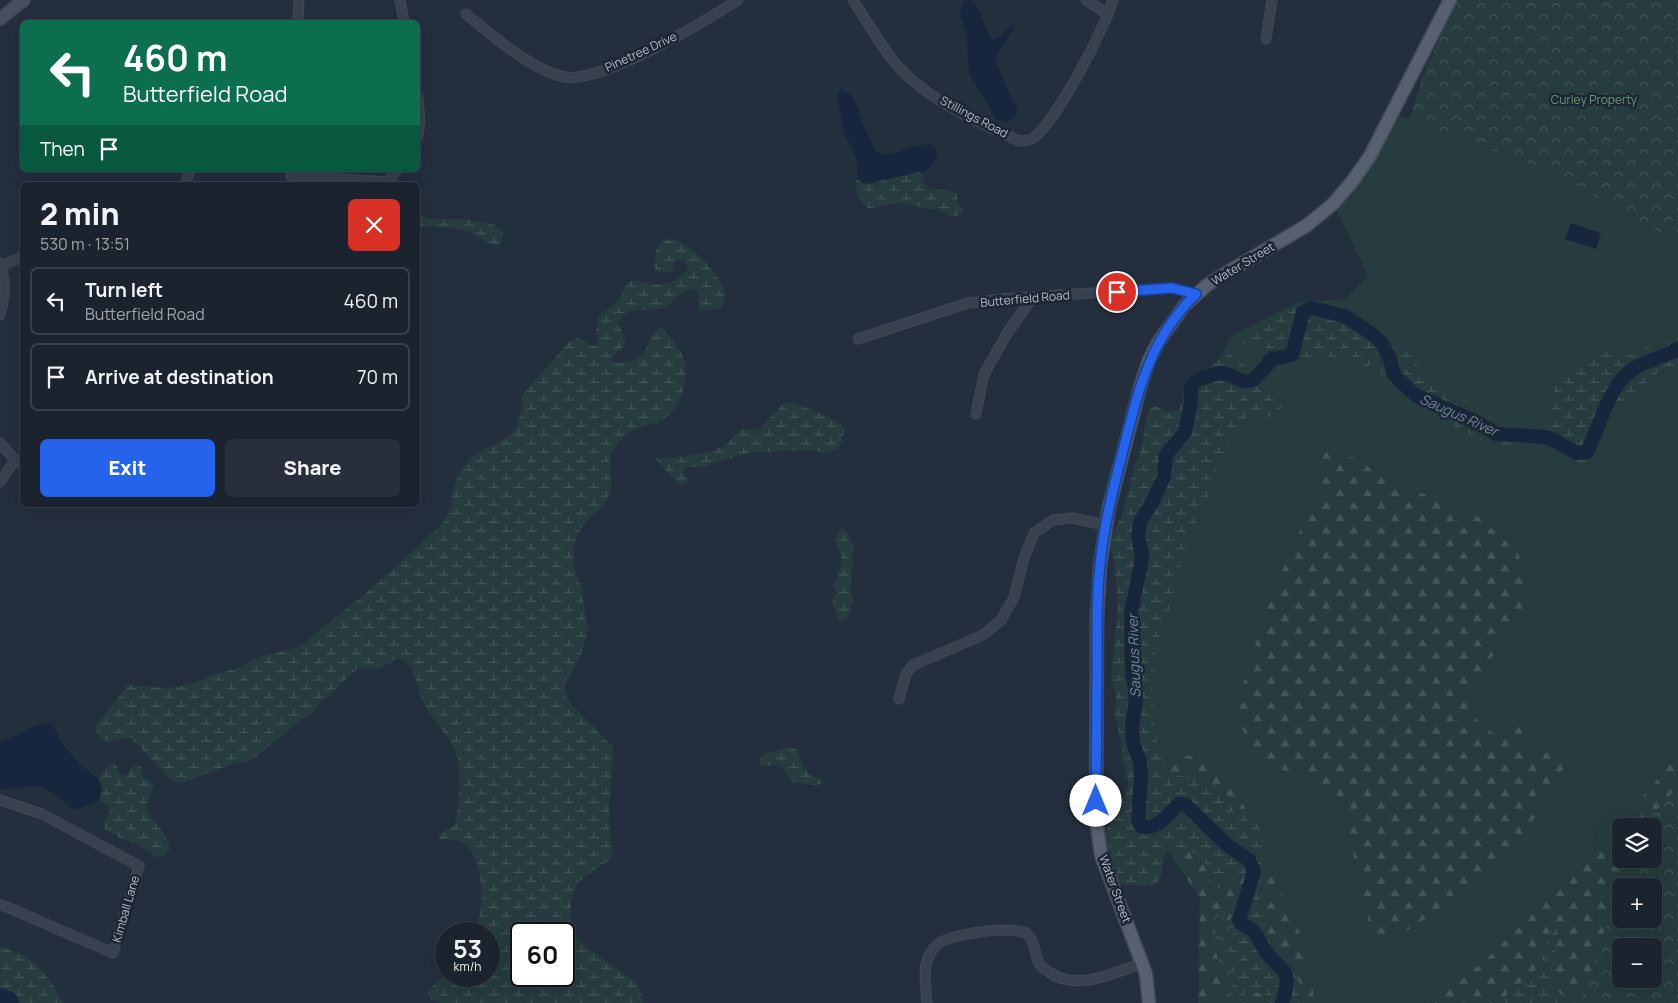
<!DOCTYPE html>
<meta charset="utf-8">
<style>
:root{--surface:#1b232e;--page:#282f3a;--text:#f1f3f6;--muted:#a0a4aa;--line:#39404a;--accent:#2563eb}
body{margin:0;font-family:Manrope,sans-serif;background:var(--page);color:var(--text);height:100vh;display:flex;flex-direction:column;font-size:19px;white-space:nowrap}
*{box-sizing:border-box;margin:0}
p{font-size:16px;color:var(--muted)}
.icon{flex:none;width:28px;height:28px;fill:none;stroke:currentColor;stroke-width:2;stroke-linecap:round;stroke-linejoin:round}
.map{position:relative;flex:1;overflow:hidden}
.drawer{position:absolute;left:20px;top:182px;width:400px;height:325px;display:flex;flex-direction:column;background:var(--surface);border-radius:8px;box-shadow:0 5px 20px #0002,0 0 0 1px var(--line)}
.drawer>*{flex:none}
.banner{position:absolute;left:20px;top:20px;width:400px;height:152px;border-radius:8px;box-shadow:0 5px 20px #0002,0 0 0 1px var(--line);background:#0b6e4f;color:#fff;overflow:hidden}
.controls{position:absolute;left:1612px;top:818px;display:grid;gap:10px}
.controls a{display:grid;place-items:center;width:50px;height:50px;border-radius:8px;background:var(--surface);box-shadow:0 5px 20px #0002,0 0 0 1px var(--line);font-size:25px}
.speed{position:absolute;left:435px;top:922px;display:flex;gap:10px;font-size:25px;font-weight:700;text-align:center}
.speed>*{display:grid;place-content:center;width:65px;height:65px;border-radius:50%;background:var(--surface);box-shadow:0 5px 20px #0002,0 0 0 1px var(--line);line-height:1}
.speed small{font-size:12px;font-weight:400}
.speed .limit{border:2px solid #111;border-radius:8px;background:#fff;color:#111}
.pin{position:absolute;display:grid;place-items:center;width:42px;height:42px;color:#fff;margin:-21px;border:2px solid #fff;border-radius:50%;box-shadow:0 1px 5px #0007}
.me{position:absolute;width:55px;margin:-28px;rotate:0deg;stroke-linejoin:round;filter:drop-shadow(0 0 4px #0008)}
.turn{display:flex;align-items:center;gap:18px;height:105px;padding:0 20px;font-size:22px}
.turn .icon{width:65px;height:65px;stroke-width:2.5}
.turn b{display:block;font-size:35px;line-height:42px}
.then{display:flex;align-items:center;height:48px;padding:0 20px;background:#0003;gap:10px;font-size:19px}
.round{display:grid;place-items:center;flex:none;width:52px;height:52px;border-radius:8px;background:var(--page)}
.overview{display:flex;align-items:center;justify-content:space-between;height:85px;padding:0 20px}
h1{font-size:30px;font-weight:800;line-height:38px}
.action{display:flex;gap:10px;margin-top:auto;padding:10px 20px}
.action a{flex:1;height:58px;border-radius:8px;background:var(--accent);color:#fff;font-size:20px;font-weight:800;line-height:58px;text-align:center}
.action a+a{background:var(--page);color:var(--text)}
ul{padding:0;list-style:none}
li{display:flex;align-items:center;gap:15px;height:68px;margin:0 10px 8px;padding:0 10px;border:2px solid var(--line);border-radius:8px}
li div{flex:1}
li b{display:block;font-size:19px}
li em{font-style:normal}
.map>svg:first-child{display:block}
.green{fill:#263c3f}
.forest{fill:url(#forest-firs);fill-rule:evenodd}
.wetland{fill:url(#wetland-marsh);fill-rule:evenodd}
.park{fill:url(#park-crowns);fill-rule:evenodd}
.water{fill:#17263c}
.lines{fill:none;stroke-linecap:round;stroke-linejoin:round}
.river{stroke:#17263c;stroke-width:14}
.street-casing{stroke:#414a57;stroke-width:11}
.secondary-casing{stroke:#414a57;stroke-width:14}
.primary-casing{stroke:#414a57;stroke-width:15}
.street{stroke:#38414e;stroke-width:9}
.secondary{stroke:#465061;stroke-width:11}
.primary{stroke:#56606e;stroke-width:12}
.route-casing{stroke:#184099;stroke-width:12}
.route{stroke:#2563eb;stroke-width:9}
.labels{text-anchor:middle;stroke-width:5;stroke-linejoin:round;paint-order:stroke}
.street-label{font-size:12px;fill:#b4bcc9;stroke:#1d2633}
.park-label{font-size:12px;fill:#6b9a76;stroke:#1d2633}
.water-label{font-size:14px;font-style:italic;fill:#6d86a8;stroke:#1d2633}
</style>
<div class="map">
<svg width="1678" height="1003" viewBox="0 0 1678 1003">
<defs>
<pattern id="forest-firs" width="22" height="20" patternUnits="userSpaceOnUse" patternTransform="scale(1.25)"><rect width="22" height="20" fill="#263c3f"/><path d="M5 1l3.5 6h-7zM16 11l3.5 6h-7z" fill="#435659"/></pattern>
<pattern id="wetland-marsh" width="20" height="14" patternUnits="userSpaceOnUse" patternTransform="scale(1.25)"><rect width="20" height="14" fill="#263c3f"/><path d="M1 5h8M5 5V1M11 12h8M15 12V8" fill="none" stroke="#435659"/></pattern>
<pattern id="park-crowns" width="20" height="18" patternUnits="userSpaceOnUse" patternTransform="scale(1.25)"><rect width="20" height="18" fill="#263c3f"/><path d="M2 6a3 3 0 1 1 6 0M12 15a3 3 0 1 1 6 0" fill="none" stroke="#435659"/></pattern>
</defs>
<rect width="100%" height="100%" fill="#242f3e"/>
<!-- green -->
<polygon class="green" points="1397,116 1410,118 1560,177 1678,242 1678,751 1651,788 1631,808 1581,867 1485,960 1461,980 1430,1003 1315,1003 1304,946 1297,926 1265,858 1147,756 1138,686 1227,372 1221,355 1231,336 1298,302 1345,299 1368,276 1337,212 1364,179"/>
<!-- forest -->
<g class="forest">
<polygon points="1327,451 1335,452 1359,460 1388,482 1439,499 1476,515 1517,551 1524,568 1529,588 1528,602 1482,672 1470,697 1472,714 1482,726 1499,737 1508,733 1517,725 1522,730 1522,744 1535,754 1555,752 1565,755 1566,764 1543,806 1521,837 1430,916 1397,937 1377,941 1372,939 1368,933 1368,914 1339,797 1326,786 1304,775 1271,767 1257,757 1238,720 1240,695 1249,665 1268,605 1296,539 1316,498 1323,455"/>
<path d="M1678,751V1003H1430L1461,980L1485,960L1581,867L1631,808L1651,788ZM1621,826H1654V859H1621ZM1621,886H1654V919H1621ZM1621,946H1654V979H1621Z"/>
<polygon points="1183,755 1207,758 1217,764 1244,806 1265,858 1297,926 1305,946 1315,1003 1198,1003 1200,898 1157,835 1160,795 1170,763"/>
</g>
<!-- wetland -->
<g class="wetland">
<path d="M918,172L923,173V181L928,188L955,192L957,194L958,203L964,211C956,220 946,216 937,209C924,210 916,204 903,203C890,202 880,209 868,208C859,200 854,190 857,179C868,186 904,176 918,172Z"/>
<path d="M418,213L428,219H463L495,225L503,231L502,239L499,246C487,245 481,236 470,232C453,227 435,226 418,227Z"/>
<path d="M671,239C688,239 735,287 723,305C719,310 706,311 700,311L698,308L699,292C683,282 678,302 666,307C649,314 624,302 618,325C630,343 627,344 611,358L612,361C618,364 622,362 628,361C652,358 643,337 661,328L664,329C670,335 681,350 683,357C690,378 683,406 664,419C656,424 645,425 636,429C628,432 621,440 616,446C604,459 614,478 610,493C606,506 597,511 588,519C573,535 568,563 580,582L588,630L579,660L567,679L565,688L566,697L570,703L613,747L609,814L612,856L609,861L599,866L578,882L571,900V920L576,935L590,950L638,984L644,1003H440L439,1001L432,1000L427,995C428,989 441,978 447,976C454,974 480,976 489,976V934H472C486,914 485,862 466,846C459,839 450,839 440,839L439,835L455,825C458,803 462,781 458,760C455,742 433,721 424,704C417,691 415,657 396,659L378,669L359,667L332,693L323,700L310,715L297,723L257,756L246,762L232,764L183,783L175,782L170,778L132,739L130,737C116,741 100,747 95,727L128,685L168,688L183,686L197,682L215,674L235,669L259,657L295,648L303,644L371,589L443,523L451,508L452,494L456,480L463,467L471,457L507,438L516,428L522,410V395L569,342L578,338L594,346L597,344L596,330L599,316C605,310 615,306 620,299C623,294 624,285 629,282C634,278 642,282 648,283C663,287 680,282 688,268L684,260H677L673,264V271L660,273L655,269C654,259 655,249 661,241ZM521,934H564V976H521Z"/>
<path d="M1300,304H1318L1357,311L1370,318L1383,334L1390,346L1409,352L1423,373L1466,400L1490,417L1493,425L1497,428L1503,429L1512,428L1545,432L1549,431L1552,424V409L1555,401L1554,380L1557,376L1593,354L1600,352L1618,351L1633,355L1647,346L1678,334V369L1658,372L1625,400L1613,416L1604,423L1585,463L1574,466C1562,461 1559,453 1549,447C1541,441 1520,437 1511,443L1513,449L1511,452L1497,448L1476,438L1427,411L1400,398L1392,390L1390,382L1383,376L1381,372V366L1383,355L1379,353L1368,367H1365L1334,357L1325,356L1298,360L1257,344H1237L1236,340L1242,335L1263,326Z"/>
<path d="M1227,352L1255,373L1249,382L1257,380L1282,405C1278,420 1259,418 1246,417L1241,421L1233,431L1214,476L1207,504L1194,524L1184,553L1170,610L1158,643L1154,656L1152,692L1157,745L1165,768C1181,781 1199,777 1217,785C1231,792 1230,810 1238,818L1241,817C1245,814 1245,810 1251,811L1261,830L1264,849L1265,863L1260,901L1262,912L1271,949L1276,956L1287,962L1299,982L1301,994L1298,1003H1275L1270,996L1249,991L1242,996L1238,1003L1228,999L1236,977L1237,969L1231,960L1225,930L1233,912L1238,908L1247,880L1243,874L1233,873L1228,878L1222,888L1214,889L1211,887L1205,863L1200,856L1180,847L1170,849L1164,855L1161,876L1157,883L1152,886L1126,885L1118,881L1114,873L1108,846L1105,837L1107,828L1115,814L1128,787V779L1122,760V746L1115,715L1116,695L1111,680L1118,605L1116,583L1111,544L1113,533L1122,516L1135,465L1141,448L1149,409L1155,406L1169,413L1179,410C1186,399 1182,384 1190,375C1205,375 1216,361 1227,352Z"/>
<path d="M789,402C794,402 841,422 843,426C846,432 841,444 838,449L826,453L810,450L751,452L703,467H684L683,470L688,481L686,484L680,486L655,458C670,459 711,454 724,446C731,442 733,434 741,430C747,427 753,431 760,428L783,404Z"/>
<polygon points="840,529 844,529 849,534 853,546 851,592 853,598 851,609 847,619 840,622 832,603 836,592 834,585 842,564 841,555 834,541"/>
<path d="M789,747L797,750L808,774L824,781L821,784L814,785L793,782C787,778 786,770 780,767C772,763 767,769 760,764L759,762L762,755Z"/>
<path d="M111,763L116,765L120,774L125,776L127,775L131,767L137,765L141,767L144,778L154,783L146,806C151,822 171,836 169,850L163,856L156,858C143,842 117,841 103,827L111,807L99,800L102,789L99,780L97,779Z"/>
<polygon points="1554,927 1558,927 1558,934 1550,980 1553,988 1564,996 1564,1003 1501,1003 1509,991 1529,977 1543,961 1548,935"/>
<path d="M0,946C8,950 18,952 26,957C40,964 56,989 64,1003H0Z"/>
</g>
<!-- park -->
<g class="park">
<polygon points="1456,0 1678,0 1678,242 1560,177 1410,118 1422,79"/>
<path d="M1678,787V1003H1580L1629,859H1654V826H1642ZM1621,886H1654V919H1621ZM1621,946H1654V979H1621Z"/>
<polygon points="1214,913 1232,922 1234,930 1230,956 1233,974 1230,987 1234,1000 1239,1003 1210,1003 1228,999 1216,951"/>
</g>
<!-- water -->
<g class="water">
<path d="M965,0C983,0 982,28 992,40L1002,35L1015,22L1011,33L997,55L996,60L1008,92L1017,106L1018,112L1010,121L1004,122L996,119L969,73L967,37L960,14L961,8Z"/>
<path d="M841,89C856,95 858,110 863,124C865,130 869,136 871,141C874,147 875,151 880,154C892,160 933,132 937,151C939,161 930,167 923,173L918,172L867,184L862,183L857,179L858,164L850,144L844,134L837,97L838,92Z"/>
<polygon points="1571,223 1601,233 1596,249 1565,239"/>
<path d="M1271,351L1287,357C1273,362 1264,381 1249,382L1259,369L1264,356Z"/>
<path d="M49,723L52,724L63,745L80,764L99,780L102,789L99,800L75,810C63,803 49,786 35,786C23,785 12,790 0,789V743L35,726Z"/>
</g>
<g class="lines">
<!-- river -->
<g class="river">
<polyline points="0,995 10,999 12,1003"/>
<path d="M1282,1003C1294,966 1282,975 1264,949C1260,943 1257,933 1251,929C1246,925 1242,926 1239,920L1254,871L1249,860L1227,845L1186,805L1179,804C1168,814 1157,831 1141,826L1138,820L1141,776L1140,762L1133,743L1132,727L1136,698L1132,670L1131,612L1141,564L1142,555L1138,536L1140,522L1154,499L1164,477L1166,455L1185,432L1191,402V387L1194,382C1202,379 1212,373 1222,373C1233,374 1242,385 1253,380L1273,359L1292,355L1303,312L1311,308L1345,316L1369,332L1382,343L1390,359L1394,375L1415,395L1479,423L1496,434L1545,437L1554,440L1576,453L1587,452C1601,425 1608,382 1638,366C1651,360 1665,356 1678,349"/>
</g>
<defs>
<g id="street">
<polyline points="400,0 404,22"/>
<path d="M853,0C865,19 878,40 891,58C920,96 976,122 1019,141C1023,140 1028,141 1031,139C1053,129 1106,26 1113,0"/>
<polyline points="1086,0 1108,14"/>
<path d="M466,14C492,35 532,71 565,77C603,83 704,22 738,0"/>
<polyline points="298,22 299,0"/>
<polyline points="1266,39 1272,0"/>
<polyline points="418,98 420,121 418,136"/>
<polyline points="291,176 388,182"/>
<polyline points="185,185 190,170"/>
<polyline points="385,185 397,170"/>
<path d="M0,263C6,280 5,298 0,315"/>
<polyline points="1,266 22,257"/>
<polyline points="858,339 968,303 1012,298 1172,288 1196,294"/>
<polyline points="976,414 984,374 1008,332 1033,297"/>
<polyline points="0,443 15,460 22,463"/>
<polyline points="0,482 15,460"/>
<polyline points="899,699 906,674 913,665 983,635 1001,620 1014,597 1024,558 1034,533 1053,520 1072,518 1105,525"/>
<polyline points="0,800 42,814 139,866 113,953 0,904"/>
<path d="M927,1003C926,988 922,967 930,954C932,949 938,943 943,941C962,933 1008,926 1026,933C1037,942 1033,954 1040,965C1042,968 1046,970 1049,972C1076,992 1114,973 1142,963"/>
</g>
<polyline id="secondary" points="0,19 24,0"/>
<polyline id="primary" points="1149,1003 1146,974 1101,855 1096,818 1097,617 1100,566 1109,507 1141,384 1149,360 1159,341 1184,306 1207,285 1226,273 1306,226 1333,204 1352,182 1370,156 1450,0"/>
</defs>
<!-- street casing -->
<use href="#street" class="street-casing"/>
<!-- secondary casing -->
<use href="#secondary" class="secondary-casing"/>
<!-- primary casing -->
<use href="#primary" class="primary-casing"/>
<!-- street -->
<use href="#street" class="street"/>
<!-- secondary -->
<use href="#secondary" class="secondary"/>
<!-- primary -->
<use href="#primary" class="primary"/>
</g>
<g class="lines">
<defs>
<path id="route" d="M1096,801C1096,755 1097,710 1097,664C1097,631 1096,598 1100,565C1104,521 1116,478 1127,435C1140,382 1155,333 1196,294L1172,288L1117,292"/>
</defs>
<!-- route casing -->
<use href="#route" class="route-casing"/>
<!-- route -->
<use href="#route" class="route"/>
</g>
<g class="labels">
<!-- street labels -->
<g class="street-label">
<text transform="translate(641 52) rotate(-25)" y="4">Pinetree Drive</text>
<text transform="translate(974 117) rotate(28)" y="4">Stillings Road</text>
<text transform="translate(1243 264) rotate(-31)" y="4">Water Street</text>
<text transform="translate(1025 299) rotate(-5)" y="4">Butterfield Road</text>
<text transform="translate(1115 889) rotate(70)" y="4">Water Street</text>
<text transform="translate(126 909) rotate(-74)" y="4">Kimball Lane</text>
</g>
<!-- park labels -->
<g class="park-label">
<text x="1594" y="104">Curley Property</text>
</g>
<!-- water labels -->
<g class="water-label">
<text transform="translate(1459 415) rotate(24)" y="5">Saugus River</text>
<text transform="translate(1134 656) rotate(-92)" y="5">Saugus River</text>
</g>
</g>
</svg>
<div class="controls">
<a><svg class="icon" aria-label="layers" viewBox="0 0 24 24"><path d="M12 4l9 5-9 5-9-5zM3 14l9 5 9-5"/></svg></a>
<a>+</a>
<a>−</a>
</div>
<div class="speed"><div>53<small>km/h</small></div><div class="limit">60</div></div>
<div class="pin" style="left:1117px;top:292px;background:#d93025"><svg class="icon" aria-label="arrive" viewBox="0 0 24 24"><path d="M6 21V4h12l-3 4 3 4H6"/></svg></div>
<svg class="me" style="left:1096px;top:801px" viewBox="-20 -20 40 40"><circle r="19" fill="#fff"/><path d="M0-13L10 11 0 6-10 11z" fill="#2563eb"/></svg>
<div class="banner">
<div class="turn"><svg class="icon" aria-label="left" viewBox="0 0 24 24"><path d="M17 20v-9H6M10 6l-5 5 5 5"/></svg><div><b>460 m</b>Butterfield Road</div></div>
<div class="then">Then<svg class="icon" aria-label="arrive" viewBox="0 0 24 24"><path d="M6 21V4h12l-3 4 3 4H6"/></svg></div>
</div>
<section class="drawer">
<div class="overview"><div><h1>2 min</h1><p>530 m · 13:51</p></div><a class="round" style="background:#d93025;color:#fff"><svg class="icon" aria-label="close" viewBox="0 0 24 24"><path d="M6 6l12 12M18 6L6 18"/></svg></a></div>
<ul>
<li><svg class="icon" aria-label="left" viewBox="0 0 24 24"><path d="M17 20v-9H6M10 6l-5 5 5 5"/></svg><div><b>Turn left</b><p>Butterfield Road</p></div><em>460 m</em></li>
<li><svg class="icon" aria-label="arrive" viewBox="0 0 24 24"><path d="M6 21V4h12l-3 4 3 4H6"/></svg><div><b>Arrive at destination</b></div><em>70 m</em></li>
</ul>
<div class="action"><a>Exit</a><a>Share</a></div>
</section>
</div>
